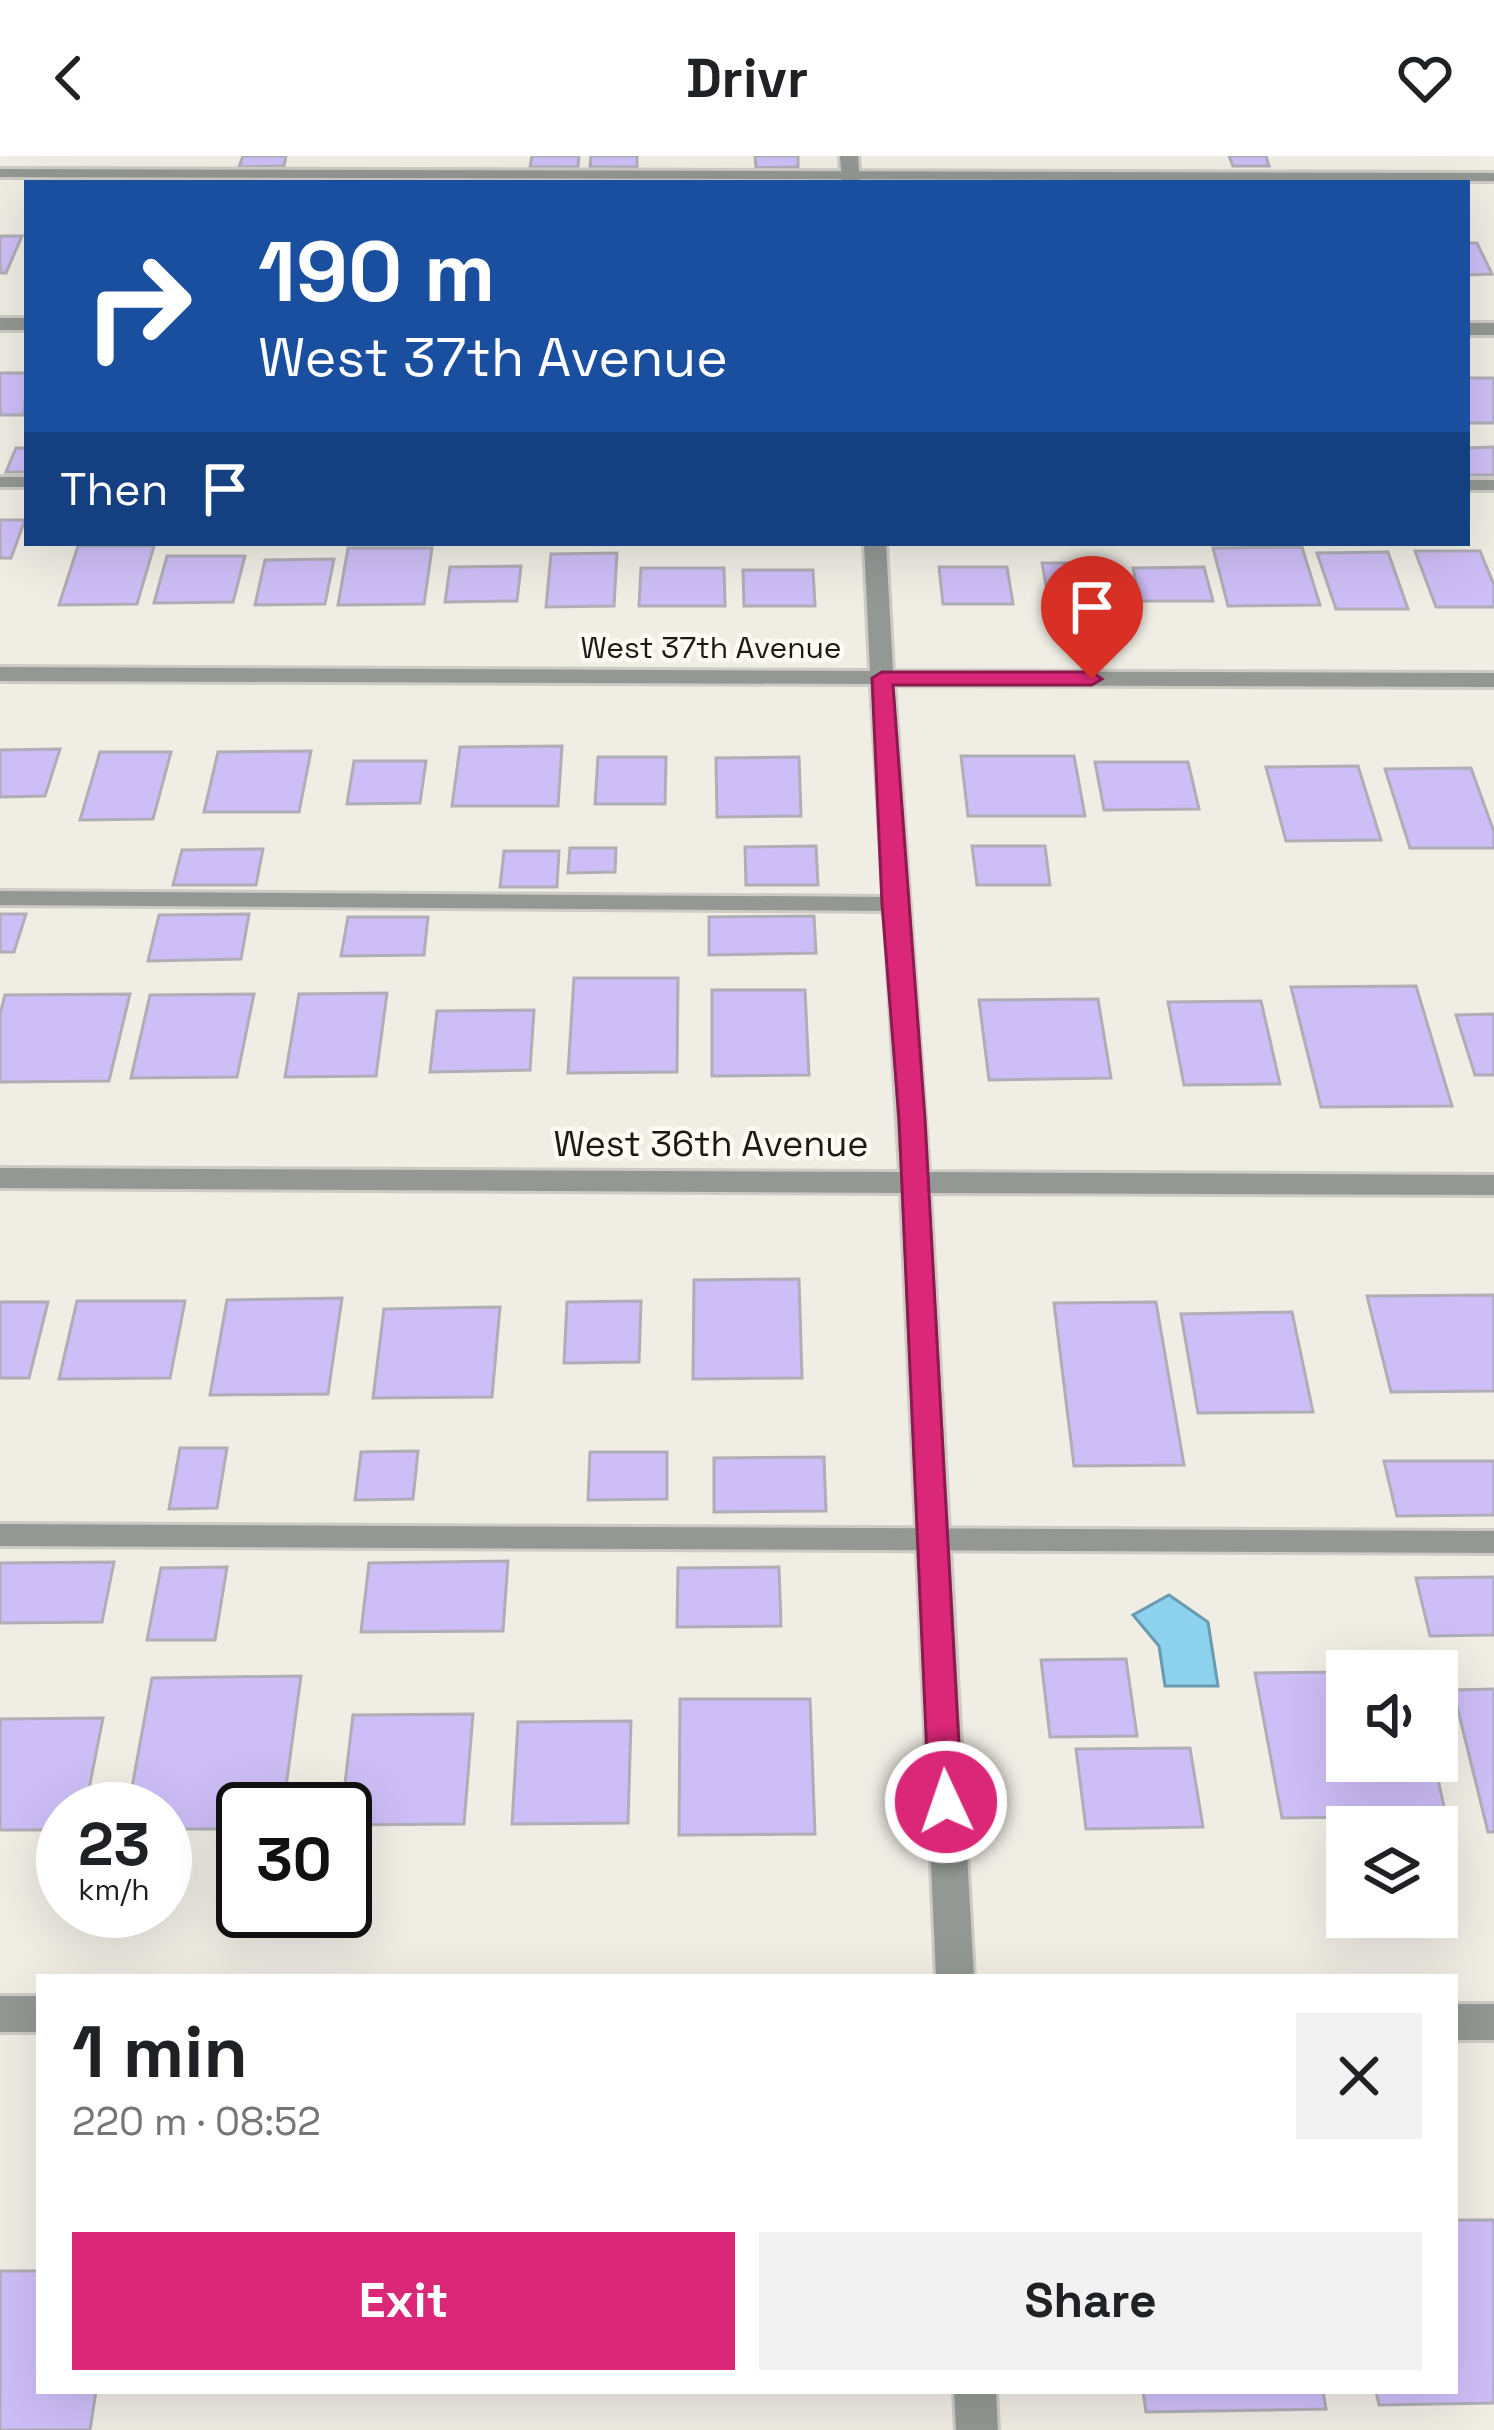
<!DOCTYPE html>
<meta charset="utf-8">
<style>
:root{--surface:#fff;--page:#f2f2f2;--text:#202124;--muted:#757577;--accent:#db2777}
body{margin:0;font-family:"Space Grotesk",sans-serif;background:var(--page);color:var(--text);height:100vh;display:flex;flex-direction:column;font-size:45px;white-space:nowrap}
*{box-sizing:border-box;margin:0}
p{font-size:39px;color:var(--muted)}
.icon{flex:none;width:66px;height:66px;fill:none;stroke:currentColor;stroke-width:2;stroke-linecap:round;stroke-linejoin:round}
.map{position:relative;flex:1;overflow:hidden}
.side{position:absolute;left:36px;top:1818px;width:1422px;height:420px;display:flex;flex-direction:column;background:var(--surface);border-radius:0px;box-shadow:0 12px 48px #0002}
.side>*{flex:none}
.guide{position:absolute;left:24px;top:24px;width:1446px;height:366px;border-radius:0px;box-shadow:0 12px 48px #0002;background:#1a4fa0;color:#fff;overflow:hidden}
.controls{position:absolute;left:1326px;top:1494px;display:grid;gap:24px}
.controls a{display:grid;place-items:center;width:132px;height:132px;border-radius:0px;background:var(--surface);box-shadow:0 12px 48px #0002;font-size:60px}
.speed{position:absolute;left:36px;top:1626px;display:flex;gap:24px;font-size:60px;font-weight:700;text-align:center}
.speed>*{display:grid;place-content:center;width:156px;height:156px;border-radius:50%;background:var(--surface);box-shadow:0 12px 48px #0002;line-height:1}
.speed small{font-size:30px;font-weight:400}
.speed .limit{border:6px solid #111;border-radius:18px;background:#fff;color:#111}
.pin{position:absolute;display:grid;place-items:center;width:102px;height:102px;color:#fff;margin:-123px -51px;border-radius:50% 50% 50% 0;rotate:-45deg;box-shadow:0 0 12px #0007}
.pin .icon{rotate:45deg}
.me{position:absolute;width:132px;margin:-66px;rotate:357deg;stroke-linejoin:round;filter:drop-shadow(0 0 9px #0008)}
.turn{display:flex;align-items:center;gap:42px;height:252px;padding:0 36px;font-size:54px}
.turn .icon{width:156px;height:156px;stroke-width:2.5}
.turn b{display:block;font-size:84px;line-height:102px}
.then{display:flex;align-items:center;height:114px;padding:0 36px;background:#0003;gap:24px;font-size:45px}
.round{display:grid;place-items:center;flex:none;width:126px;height:126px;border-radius:0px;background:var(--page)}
.head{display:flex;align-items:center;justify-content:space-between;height:204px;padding:0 36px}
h1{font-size:72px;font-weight:800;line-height:90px}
.primary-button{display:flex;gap:24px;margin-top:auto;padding:24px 36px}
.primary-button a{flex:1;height:138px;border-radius:0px;background:var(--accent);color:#fff;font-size:48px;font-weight:800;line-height:138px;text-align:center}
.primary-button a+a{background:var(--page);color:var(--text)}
header{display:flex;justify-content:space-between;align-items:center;height:156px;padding:0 36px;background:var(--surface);font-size:54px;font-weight:800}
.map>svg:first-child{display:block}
.water{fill:#8cd1ee;stroke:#6a9aae;stroke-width:3}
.building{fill:#cebef7;stroke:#afadb5;stroke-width:3}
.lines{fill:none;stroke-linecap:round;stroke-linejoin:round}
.lane-casing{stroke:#cecbc4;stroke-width:6}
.street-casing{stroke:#cecbc4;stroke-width:6}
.lane{fill:#949895;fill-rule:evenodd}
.street{fill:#949895;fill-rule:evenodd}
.route{fill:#db2777;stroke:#8e194d;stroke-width:3}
.labels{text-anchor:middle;stroke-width:9;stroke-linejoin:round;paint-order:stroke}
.far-street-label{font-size:30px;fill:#1c1a18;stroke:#fefbf2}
.street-label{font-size:36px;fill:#1c1a18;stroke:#fefbf2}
</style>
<header><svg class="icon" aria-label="back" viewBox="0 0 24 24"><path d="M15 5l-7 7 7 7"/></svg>Drivr<svg class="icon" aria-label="heart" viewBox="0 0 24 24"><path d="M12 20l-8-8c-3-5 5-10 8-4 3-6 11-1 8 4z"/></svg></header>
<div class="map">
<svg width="1494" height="2274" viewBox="0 0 1494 2274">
<rect width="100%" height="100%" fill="#f0ede5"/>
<!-- water -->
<polygon class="water" points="1169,1439 1208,1466 1218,1530 1165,1530 1159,1490 1133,1459"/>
<!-- building -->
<g class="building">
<polygon points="243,0 286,0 284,10 239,11"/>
<polygon points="532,0 579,0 578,11 530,11"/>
<polygon points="591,0 637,0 637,11 590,11"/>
<polygon points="755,0 798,0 798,11 756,12"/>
<polygon points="1229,0 1266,0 1269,10 1233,10"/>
<polygon points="0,80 22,80 6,117 0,117"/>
<polygon points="1467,87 1477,87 1492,118 1467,119"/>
<polygon points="0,217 27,217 24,259 0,259"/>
<rect x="1467" y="222" width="27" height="45"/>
<polygon points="1494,291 1494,319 1467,319 1467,292"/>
<polygon points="16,292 27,292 27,316 6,316"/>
<polygon points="0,364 25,364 11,402 0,402"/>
<polygon points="78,390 154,390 137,448 59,449"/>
<polygon points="1302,391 1320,449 1228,450 1213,392"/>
<polygon points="348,392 432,392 424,448 338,449"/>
<polygon points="1415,395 1480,395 1494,429 1494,451 1436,451"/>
<polygon points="1388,396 1408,453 1336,453 1317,397"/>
<polygon points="617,397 614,450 546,451 551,398"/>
<polygon points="167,400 245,400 233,446 154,447"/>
<polygon points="334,403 325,448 255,449 265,404"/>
<polygon points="1042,407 1110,407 1119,450 1050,450"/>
<polygon points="521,410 517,445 445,446 450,411"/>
<polygon points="939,411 1007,411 1013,448 943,448"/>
<polygon points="1204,411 1213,445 1140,445 1133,412"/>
<polygon points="641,412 724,412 725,450 639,450"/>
<polygon points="743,414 813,414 815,450 744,450"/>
<polygon points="562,590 558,650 452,650 460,591"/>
<polygon points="60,593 45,640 0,641 0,594"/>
<polygon points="311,595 299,656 204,656 218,596"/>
<polygon points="100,596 171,596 153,663 80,664"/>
<polygon points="961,600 1074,600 1085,660 968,660"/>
<polygon points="598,601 666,601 665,648 595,648"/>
<polygon points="799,601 801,660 717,661 716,602"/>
<polygon points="354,605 426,605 420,647 347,648"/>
<polygon points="1095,606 1188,606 1199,653 1104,654"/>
<polygon points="1358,610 1381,684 1286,685 1266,611"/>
<polygon points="1471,612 1494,676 1494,692 1410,692 1385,613"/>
<polygon points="816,690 818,729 746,729 745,691"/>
<polygon points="972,690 1045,690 1050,729 977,729"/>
<polygon points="570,692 616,692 615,716 568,717"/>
<polygon points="263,693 256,729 173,729 182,694"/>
<polygon points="504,695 559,695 557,731 500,731"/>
<polygon points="0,758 26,758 14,796 0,796"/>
<polygon points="249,758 241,803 148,805 159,759"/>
<polygon points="814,760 816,797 709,799 709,761"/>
<polygon points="348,761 428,761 424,799 341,800"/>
<polygon points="574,822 678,822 677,916 568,917"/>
<polygon points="1416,830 1452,950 1321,951 1291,831"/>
<polygon points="712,834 805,834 809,919 712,920"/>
<polygon points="387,837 376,920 285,921 299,838"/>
<polygon points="130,838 109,925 0,926 0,858 5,839"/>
<polygon points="254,838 237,921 131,922 150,839"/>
<polygon points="1098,843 1111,922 989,924 979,844"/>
<polygon points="1261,845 1280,928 1184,929 1168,846"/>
<polygon points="534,854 530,914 430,916 437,855"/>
<polygon points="1494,858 1494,919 1475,919 1456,859"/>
<polygon points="799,1123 802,1222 693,1223 694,1124"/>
<polygon points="1494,1139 1494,1235 1391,1236 1367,1140"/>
<polygon points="342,1142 328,1238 210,1239 227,1144"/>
<polygon points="77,1145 185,1145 170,1222 59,1223"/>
<polygon points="641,1145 639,1206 564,1207 567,1146"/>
<polygon points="0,1146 48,1146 29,1222 0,1222"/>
<polygon points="1156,1146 1184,1309 1074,1310 1054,1147"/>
<polygon points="500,1151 492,1241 373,1242 384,1153"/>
<polygon points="1292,1156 1313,1256 1198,1257 1181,1158"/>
<polygon points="180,1292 227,1292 217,1352 169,1353"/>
<polygon points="418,1295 413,1343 355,1344 361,1296"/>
<polygon points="590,1296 667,1296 667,1343 588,1344"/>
<polygon points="824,1301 826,1355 714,1356 714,1302"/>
<polygon points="1384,1305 1494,1305 1494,1359 1397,1360"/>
<polygon points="508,1405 503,1475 361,1476 369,1407"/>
<polygon points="114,1406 102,1466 0,1467 0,1407"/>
<polygon points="227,1411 215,1484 147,1484 161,1412"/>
<polygon points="779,1411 781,1470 677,1471 678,1412"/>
<polygon points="1494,1421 1494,1479 1430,1480 1416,1422"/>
<polygon points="1126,1503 1137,1580 1050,1581 1041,1504"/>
<polygon points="1347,1516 1347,1605 1434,1605 1446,1660 1282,1662 1255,1517"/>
<polygon points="301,1520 283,1653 243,1653 243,1673 165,1673 165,1653 128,1653 152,1522"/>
<polygon points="1494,1533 1494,1676 1488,1676 1453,1534"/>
<polygon points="680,1543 810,1543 815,1678 679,1679"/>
<polygon points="473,1558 464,1668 345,1669 342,1653 353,1559"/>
<polygon points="103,1562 85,1653 63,1653 63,1674 0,1674 0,1563"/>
<polygon points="631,1565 628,1667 512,1668 518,1566"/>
<polygon points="1190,1592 1203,1671 1086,1673 1076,1593"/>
<polygon points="1455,2064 1494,2064 1494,2247 1379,2249 1376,2235 1455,2235"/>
<polygon points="0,2115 39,2115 39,2235 96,2235 90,2274 0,2274"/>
<polygon points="1143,2235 1323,2235 1326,2253 1146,2256"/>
</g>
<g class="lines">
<defs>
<g id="lane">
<polygon points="0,13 1494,17 1494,25 0,21"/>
<rect x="0" y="321" width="27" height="10"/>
<rect x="1467" y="324" width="27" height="10"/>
<polygon points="0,735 894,741 904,748 894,755 0,749"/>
<polygon points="0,1368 1494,1375 1494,1397 0,1390"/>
</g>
<g id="street">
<polygon points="840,0 858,0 860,27 842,27"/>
<rect x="0" y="162" width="27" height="12"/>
<rect x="1467" y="167" width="27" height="12"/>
<polygon points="864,387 886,387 893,515 1494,517 1494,531 894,529 929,1016 1494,1019 1494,1039 930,1037 974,1821 936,1821 901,1037 0,1032 0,1012 900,1016 871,528 0,525 0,511 870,515"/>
<rect x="0" y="1840" width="39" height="36"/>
<rect x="1455" y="1848" width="39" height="36"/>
<polygon points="954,2235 996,2235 998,2274 956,2274"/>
</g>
</defs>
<!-- lane casing -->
<use href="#lane" class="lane-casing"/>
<!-- street casing -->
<use href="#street" class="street-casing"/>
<!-- lane -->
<use href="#lane" class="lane"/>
<!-- street -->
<use href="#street" class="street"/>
</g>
<!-- route -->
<polygon class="route" points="882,516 1092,516 1102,523 1092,529 893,529 925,963 962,1646 957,1656 946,1660 934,1656 929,1646 899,963 882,748 872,522"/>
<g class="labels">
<!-- far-street labels -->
<g class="far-street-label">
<text x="711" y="502">West 37th Avenue</text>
</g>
<!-- street labels -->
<g class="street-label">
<text x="711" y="1000">West 36th Avenue</text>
</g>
</g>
</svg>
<div class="controls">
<a><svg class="icon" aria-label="sound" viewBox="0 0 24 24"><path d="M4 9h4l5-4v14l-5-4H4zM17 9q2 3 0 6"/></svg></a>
<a><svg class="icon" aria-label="layers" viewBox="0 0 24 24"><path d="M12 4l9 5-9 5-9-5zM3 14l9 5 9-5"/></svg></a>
</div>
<div class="speed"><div>23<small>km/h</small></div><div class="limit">30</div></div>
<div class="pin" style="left:1092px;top:523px;background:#d93025"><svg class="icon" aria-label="arrive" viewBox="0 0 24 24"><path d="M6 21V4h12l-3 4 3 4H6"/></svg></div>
<svg class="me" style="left:946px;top:1646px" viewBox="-20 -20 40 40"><circle r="17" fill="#db2777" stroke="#fff" stroke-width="3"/><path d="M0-11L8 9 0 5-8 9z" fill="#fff"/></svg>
<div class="guide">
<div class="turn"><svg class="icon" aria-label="right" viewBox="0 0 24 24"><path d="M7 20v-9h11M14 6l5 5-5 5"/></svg><div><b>190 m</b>West 37th Avenue</div></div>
<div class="then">Then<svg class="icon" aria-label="arrive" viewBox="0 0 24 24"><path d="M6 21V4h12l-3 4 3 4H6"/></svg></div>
</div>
<section class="side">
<div class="head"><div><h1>1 min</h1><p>220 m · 08:52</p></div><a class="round"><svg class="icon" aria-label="close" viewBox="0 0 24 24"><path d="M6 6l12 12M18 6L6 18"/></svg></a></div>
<div class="primary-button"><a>Exit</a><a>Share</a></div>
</section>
</div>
